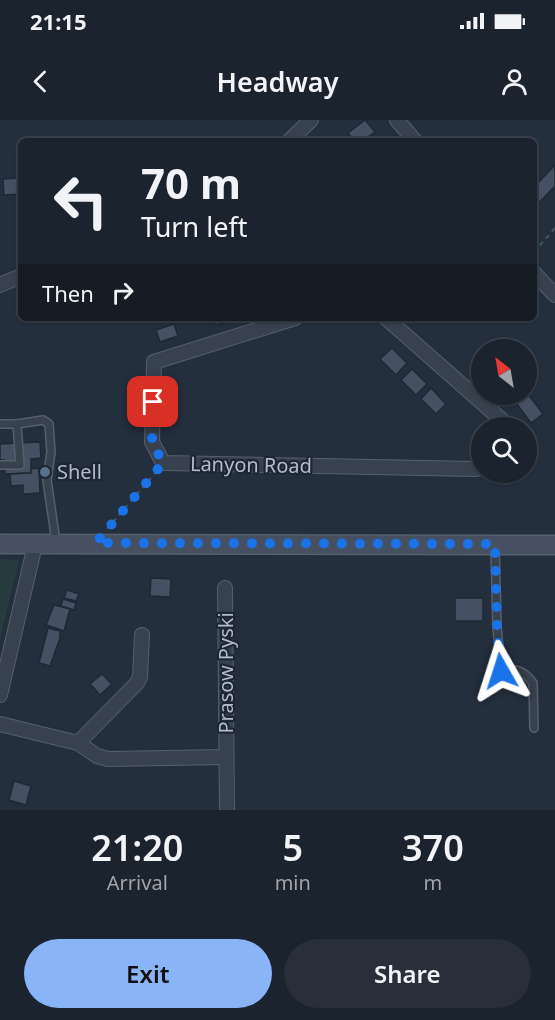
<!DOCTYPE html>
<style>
:root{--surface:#1b232e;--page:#282f3a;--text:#f1f3f6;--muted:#a0a4aa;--line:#39404a;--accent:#8ab4f8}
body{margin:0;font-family:"Noto Sans",sans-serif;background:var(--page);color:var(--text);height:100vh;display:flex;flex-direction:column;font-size:22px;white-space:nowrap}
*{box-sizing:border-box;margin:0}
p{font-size:20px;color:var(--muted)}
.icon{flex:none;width:33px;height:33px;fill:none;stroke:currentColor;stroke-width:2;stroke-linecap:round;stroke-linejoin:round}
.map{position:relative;height:690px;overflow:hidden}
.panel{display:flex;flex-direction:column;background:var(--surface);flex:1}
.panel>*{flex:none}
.banner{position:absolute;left:18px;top:18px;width:519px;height:183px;border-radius:9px;box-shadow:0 2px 4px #0004,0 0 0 2px var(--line);background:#1b232e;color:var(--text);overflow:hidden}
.needle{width:39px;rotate:329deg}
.buttons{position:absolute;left:471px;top:219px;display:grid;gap:12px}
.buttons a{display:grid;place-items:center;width:66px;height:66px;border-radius:50%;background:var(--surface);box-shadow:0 2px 4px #0004,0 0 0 2px var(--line);font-size:30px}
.pin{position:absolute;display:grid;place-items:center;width:51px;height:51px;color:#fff;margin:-26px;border-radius:12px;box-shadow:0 3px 9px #0006}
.me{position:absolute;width:66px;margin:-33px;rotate:354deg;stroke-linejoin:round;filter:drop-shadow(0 0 4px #0008)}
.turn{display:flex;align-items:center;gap:21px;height:126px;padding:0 24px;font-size:27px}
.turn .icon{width:78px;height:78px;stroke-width:2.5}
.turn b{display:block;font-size:42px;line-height:51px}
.then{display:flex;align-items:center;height:57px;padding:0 24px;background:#0003;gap:12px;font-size:22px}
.eta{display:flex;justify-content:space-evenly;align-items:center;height:102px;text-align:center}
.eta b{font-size:36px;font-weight:600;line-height:42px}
.action{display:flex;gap:12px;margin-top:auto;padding:12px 24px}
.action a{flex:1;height:69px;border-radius:36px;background:var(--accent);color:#111;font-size:24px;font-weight:600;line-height:69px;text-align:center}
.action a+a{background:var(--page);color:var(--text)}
.status{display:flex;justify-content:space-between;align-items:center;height:42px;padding:0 30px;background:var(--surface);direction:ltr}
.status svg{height:16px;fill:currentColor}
header{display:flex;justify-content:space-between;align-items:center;height:78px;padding:0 24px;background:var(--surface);font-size:27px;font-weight:600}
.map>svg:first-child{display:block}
.green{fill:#263c3f}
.building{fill:#455162;stroke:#1f2835;stroke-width:1.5}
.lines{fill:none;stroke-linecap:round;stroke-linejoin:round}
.lane-casing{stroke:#565f6c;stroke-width:10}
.street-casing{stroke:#565f6c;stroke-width:16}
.secondary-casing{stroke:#565f6c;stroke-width:21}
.path{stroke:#44595c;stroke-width:2;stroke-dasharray:4.5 4.5;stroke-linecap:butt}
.lane{stroke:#38414e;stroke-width:7}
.street{stroke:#38414e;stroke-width:14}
.secondary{stroke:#465061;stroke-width:18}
.route{stroke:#1a73e8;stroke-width:10;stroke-dasharray:0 18}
.service-dot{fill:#5c6f8a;stroke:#1d2633;stroke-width:2}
.labels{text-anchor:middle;stroke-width:4.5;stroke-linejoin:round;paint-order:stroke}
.street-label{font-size:20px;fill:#b4bcc9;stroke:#1d2633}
.poi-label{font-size:20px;fill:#b4bcc9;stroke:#1d2633;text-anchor:start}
</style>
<div class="status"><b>21:15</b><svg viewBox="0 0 49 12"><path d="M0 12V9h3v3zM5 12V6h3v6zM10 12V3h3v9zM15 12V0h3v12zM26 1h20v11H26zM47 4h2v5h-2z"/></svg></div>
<header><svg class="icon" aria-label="back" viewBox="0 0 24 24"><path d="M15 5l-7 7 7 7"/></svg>Headway<svg class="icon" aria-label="person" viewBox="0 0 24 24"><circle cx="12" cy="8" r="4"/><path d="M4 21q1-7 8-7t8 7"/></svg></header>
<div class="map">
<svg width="555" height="690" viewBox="0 0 555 690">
<rect width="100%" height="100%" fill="#242f3e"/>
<!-- green -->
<polygon class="green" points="0,439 19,440 0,519"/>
<!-- building -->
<g class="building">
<polygon points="365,0 375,12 362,21 354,21 348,13"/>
<polygon points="555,45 555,66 535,87 534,67"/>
<polygon points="21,58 21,74 4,75 3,59"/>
<polygon points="214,198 236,198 236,199 216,205"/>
<polygon points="174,204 178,216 160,222 156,210"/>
<polygon points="392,228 407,243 396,255 380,239"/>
<polygon points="412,249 427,264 416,275 401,260"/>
<polygon points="431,268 446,284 436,294 421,279"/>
<polygon points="528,274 543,294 531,303 516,283"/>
<polygon points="40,322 41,338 31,339 31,353 5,354 4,340 0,340 0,324"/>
<polygon points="39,348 40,373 23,374 23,365 11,366 10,354 31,353 31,349"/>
<polygon points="151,458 171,459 170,477 150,476"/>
<polygon points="67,470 79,474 76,481 64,478"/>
<rect x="455" y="478" width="28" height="23"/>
<polygon points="63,479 76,483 74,490 61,486"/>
<polygon points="54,485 70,489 64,511 46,505"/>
<polygon points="48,508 60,511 60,518 50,546 39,543"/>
<polygon points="102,554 112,564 100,575 90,564"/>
<polygon points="14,661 31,666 26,685 9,680"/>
</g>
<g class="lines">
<defs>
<g id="lane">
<polyline points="0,304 17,304 20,345 0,345"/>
<polyline points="17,304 43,300 49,304 51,332 47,360 56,422"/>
<path d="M495,427L497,507L501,551C515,548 524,550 533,563L534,608"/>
</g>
<g id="street">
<polyline points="397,0 415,21"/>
<polyline points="289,21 311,0"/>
<polyline points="534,153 555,175"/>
<polyline points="0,165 21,156"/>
<polyline points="295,198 154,242 152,322 163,343 476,349 482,345"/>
<polyline points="386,198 504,302 504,308"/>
<polyline points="225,468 227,689"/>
<polyline points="0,575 35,425"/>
<polyline points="0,604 78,623 137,563 140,557 142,515"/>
<polyline points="78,623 97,636 108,639 226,637"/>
</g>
<polyline id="secondary" points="0,424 555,425"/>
</defs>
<!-- lane casing -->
<use href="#lane" class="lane-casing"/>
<!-- street casing -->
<use href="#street" class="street-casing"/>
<!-- secondary casing -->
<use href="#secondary" class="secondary-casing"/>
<!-- path -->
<g class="path">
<polyline points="534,132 555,108"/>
<polyline points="107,409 156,352"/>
</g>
<!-- lane -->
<use href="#lane" class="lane"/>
<!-- street -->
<use href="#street" class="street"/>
<!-- secondary -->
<use href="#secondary" class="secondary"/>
</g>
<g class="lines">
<!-- route -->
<polyline class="route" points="153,282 152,322 163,343 96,423 495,424 497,507 501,551"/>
</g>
<!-- markers -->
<circle class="service-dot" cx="45" cy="352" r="6"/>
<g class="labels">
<!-- street labels -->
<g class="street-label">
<text transform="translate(251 345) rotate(1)" y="7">Lanyon Road</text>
<text transform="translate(226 553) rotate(-90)" y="7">Prasow Pyski</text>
</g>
<!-- poi labels -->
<g class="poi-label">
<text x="57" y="359">Shell</text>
</g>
</g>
</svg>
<div class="buttons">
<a><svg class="needle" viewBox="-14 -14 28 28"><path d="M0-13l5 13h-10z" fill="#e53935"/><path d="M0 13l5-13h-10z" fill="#a0a4aa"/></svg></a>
<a><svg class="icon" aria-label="search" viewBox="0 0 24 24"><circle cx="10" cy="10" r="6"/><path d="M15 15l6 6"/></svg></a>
</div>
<div class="pin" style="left:153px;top:282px;background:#d93025"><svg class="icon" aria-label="arrive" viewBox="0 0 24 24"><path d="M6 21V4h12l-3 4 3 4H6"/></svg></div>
<svg class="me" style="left:501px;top:551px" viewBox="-20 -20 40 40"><path d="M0-17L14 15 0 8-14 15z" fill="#1a73e8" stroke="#fff" stroke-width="4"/></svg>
<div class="banner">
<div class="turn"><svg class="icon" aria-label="left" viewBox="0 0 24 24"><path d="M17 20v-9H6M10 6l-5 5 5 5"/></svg><div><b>70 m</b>Turn left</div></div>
<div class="then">Then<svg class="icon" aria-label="right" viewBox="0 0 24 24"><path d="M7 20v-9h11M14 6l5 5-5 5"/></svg></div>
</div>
</div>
<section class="panel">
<div class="eta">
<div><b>21:20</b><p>Arrival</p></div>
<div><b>5</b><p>min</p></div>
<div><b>370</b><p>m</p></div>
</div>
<div class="action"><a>Exit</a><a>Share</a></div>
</section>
